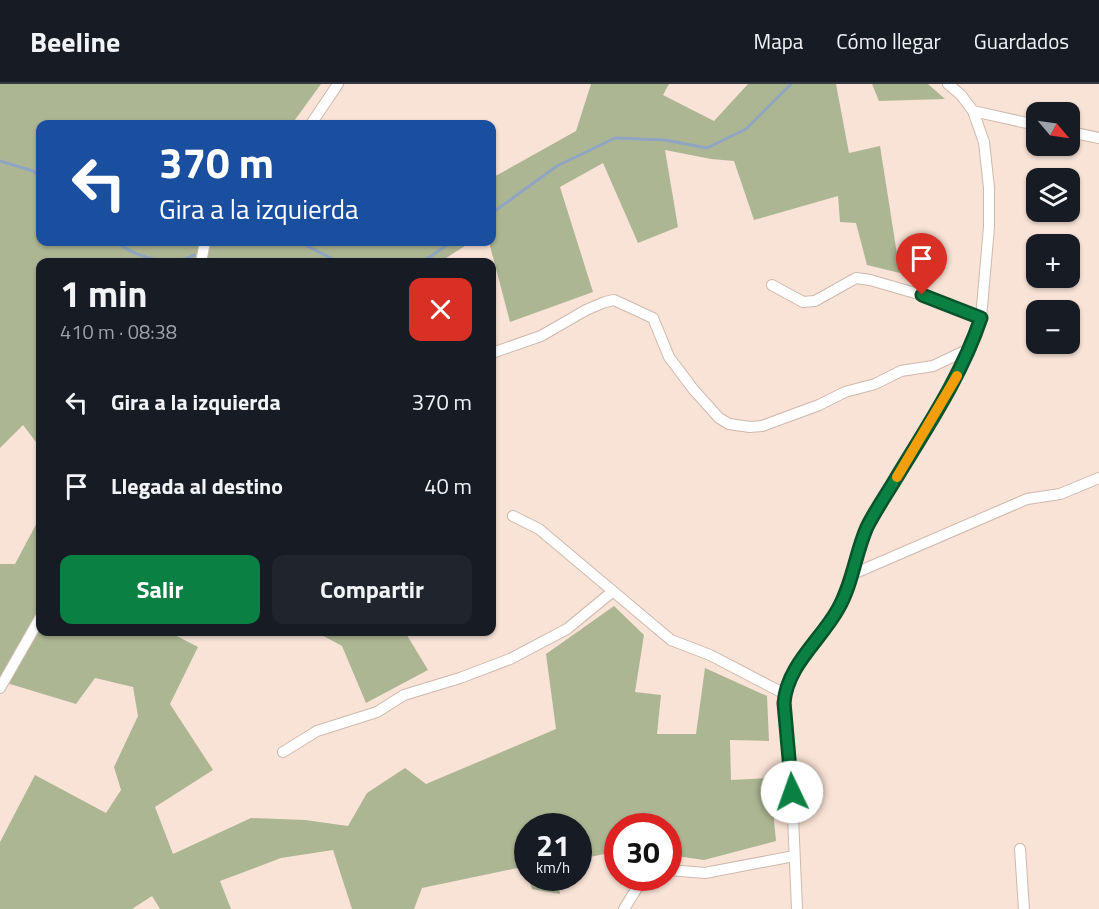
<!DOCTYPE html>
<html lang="es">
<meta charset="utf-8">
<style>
:root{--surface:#171b24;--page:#20242c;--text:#f1f3f6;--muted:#9ea1a6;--line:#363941;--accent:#0b8043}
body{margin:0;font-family:"Titillium Web",sans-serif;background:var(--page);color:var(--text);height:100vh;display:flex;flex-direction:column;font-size:22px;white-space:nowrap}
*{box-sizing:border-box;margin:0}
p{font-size:20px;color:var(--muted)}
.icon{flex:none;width:33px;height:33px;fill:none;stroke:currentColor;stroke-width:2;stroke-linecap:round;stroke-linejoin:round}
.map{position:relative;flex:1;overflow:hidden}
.drawer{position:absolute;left:36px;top:174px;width:460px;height:378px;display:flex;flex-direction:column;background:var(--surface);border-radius:12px;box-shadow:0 2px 4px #0004}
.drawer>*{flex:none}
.top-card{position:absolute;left:36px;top:36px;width:460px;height:126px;border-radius:12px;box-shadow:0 2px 4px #0004;background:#1a4fa0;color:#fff;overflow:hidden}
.needle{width:39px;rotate:119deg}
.fabs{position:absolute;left:1026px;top:18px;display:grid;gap:12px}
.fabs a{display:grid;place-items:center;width:54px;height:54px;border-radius:12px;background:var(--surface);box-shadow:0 2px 4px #0004;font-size:30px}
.speed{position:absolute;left:514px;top:729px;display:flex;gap:12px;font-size:30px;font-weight:700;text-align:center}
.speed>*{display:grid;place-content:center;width:78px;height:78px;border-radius:50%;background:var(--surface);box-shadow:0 2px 4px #0004;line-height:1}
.speed small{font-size:15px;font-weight:400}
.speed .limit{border:9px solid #d22;background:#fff;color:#111}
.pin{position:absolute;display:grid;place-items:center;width:51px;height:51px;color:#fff;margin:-62px -26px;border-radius:50% 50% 50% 0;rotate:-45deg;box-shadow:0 0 6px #0007}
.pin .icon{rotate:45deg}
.me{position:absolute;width:66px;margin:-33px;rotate:357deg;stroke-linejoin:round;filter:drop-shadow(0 0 4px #0008)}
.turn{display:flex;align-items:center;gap:21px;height:126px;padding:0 24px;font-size:27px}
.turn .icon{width:78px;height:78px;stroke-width:2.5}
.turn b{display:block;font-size:42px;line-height:51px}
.round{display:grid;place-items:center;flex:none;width:63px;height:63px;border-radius:12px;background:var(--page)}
.head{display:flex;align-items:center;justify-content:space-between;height:102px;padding:0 24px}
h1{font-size:36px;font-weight:700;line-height:45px}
.cta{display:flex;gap:12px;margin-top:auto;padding:12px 24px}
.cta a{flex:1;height:69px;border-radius:12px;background:var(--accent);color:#fff;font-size:24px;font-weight:700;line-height:69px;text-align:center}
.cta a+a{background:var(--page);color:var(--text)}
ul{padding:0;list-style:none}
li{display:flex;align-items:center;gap:18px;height:84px;padding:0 24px}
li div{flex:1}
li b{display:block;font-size:22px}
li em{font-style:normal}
header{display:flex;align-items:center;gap:36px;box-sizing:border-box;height:84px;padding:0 30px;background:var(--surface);border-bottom:2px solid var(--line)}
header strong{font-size:28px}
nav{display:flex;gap:33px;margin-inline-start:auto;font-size:21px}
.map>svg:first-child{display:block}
.forest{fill:#adb693}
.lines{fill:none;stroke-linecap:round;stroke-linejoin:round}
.stream{stroke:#8fa5c2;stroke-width:3}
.minor-casing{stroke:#ceb9ad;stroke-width:12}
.minor{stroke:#fff;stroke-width:10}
.route-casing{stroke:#07532c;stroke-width:15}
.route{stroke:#0b8043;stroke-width:10}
.slow{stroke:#f59e0b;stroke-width:10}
</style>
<header>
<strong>Beeline</strong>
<nav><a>Mapa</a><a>Cómo llegar</a><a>Guardados</a></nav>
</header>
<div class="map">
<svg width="1099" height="825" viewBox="0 0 1099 825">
<rect width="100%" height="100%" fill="#f9e3d7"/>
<!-- forest -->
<g class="forest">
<polygon points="0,0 321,0 292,40 40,40 40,158 471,158 440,178 40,178 40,363 23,341 0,364"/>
<polygon points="591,0 669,0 663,11 714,37 748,0 836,0 849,69 880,62 900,189 867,181 856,139 840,138 838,112 754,136 734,77 711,75 665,66 678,143 638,159 603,79 560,103 593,208 510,238 489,158 492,158 492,94 576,47"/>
<polygon points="872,0 928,0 945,15 879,17"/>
<polygon points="40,433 40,548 169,548 198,563 170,620 213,686 155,723 173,770 251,734 305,736 348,742 367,709 405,684 426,700 556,645 546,570 614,522 644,551 635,608 661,611 657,650 696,650 705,584 767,612 769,657 730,656 731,696 770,694 776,757 704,776 669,771 669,742 618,742 618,792 614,792 610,769 579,775 579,742 528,742 528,786 527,782 422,804 414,825 352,825 333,766 281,774 220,797 231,825 160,825 152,812 132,825 0,825 0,758 35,691 106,729 121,706 114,683 138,632 133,603 95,594 76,620 0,597 0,480 15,480"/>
<polygon points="316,548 405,548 428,586 366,619 342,562"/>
<polygon points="529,794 557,794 560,810 532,805"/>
</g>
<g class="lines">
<!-- stream -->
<g class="stream">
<polyline points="0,77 33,87 40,92"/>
<polyline points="492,129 557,82 615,54 665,56 707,64 746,45 791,0"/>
<path d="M117,158C135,173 172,184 194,171"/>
<polyline points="300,158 338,178"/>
<polyline points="212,161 219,158"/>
<polyline points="411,178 427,175 451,158"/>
</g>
<defs>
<g id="minor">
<polyline points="973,27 1036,41"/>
<polyline points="311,40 338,0"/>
<polyline points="1070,48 1099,54"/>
<polyline points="201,178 205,158"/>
<polyline points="772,201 803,218 815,217 856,194 870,196 922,211 981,234"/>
<polyline points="492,269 541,252 586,226 605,218 614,216 653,234 669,273 693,305 719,334 729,340 750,343 762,342 819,321 845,308 875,300 901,287 933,282 971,264"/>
<polyline points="513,432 539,445 671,556 710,571 785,610"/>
<polyline points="853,490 1027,415 1060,410 1099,394"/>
<polyline points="0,604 40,534"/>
<polyline points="283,668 317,647 377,628 404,611 460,594 510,575 567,545 612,508"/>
<polyline points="1020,765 1024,825"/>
<polyline points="669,786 705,789 794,772"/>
<polyline points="624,825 640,799 648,794"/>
<polyline points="797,825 791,686 785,610 792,591 804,571 836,528 846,510 868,443 952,303 971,264 981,234 989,143 989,104 984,58 973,27 961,11 948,0"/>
</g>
</defs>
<!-- minor casing -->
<use href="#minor" class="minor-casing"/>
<!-- minor -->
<use href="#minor" class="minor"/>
</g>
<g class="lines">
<defs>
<path id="route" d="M792,708L784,619C787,581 821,556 838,525C853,499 855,470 867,443C875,427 886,411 895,396C927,343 961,293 981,234L922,211"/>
</defs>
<!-- route casing -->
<use href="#route" class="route-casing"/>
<!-- route -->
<use href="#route" class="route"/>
<!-- slow -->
<polyline class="slow" points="897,393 957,292"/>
</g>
</svg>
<div class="fabs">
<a><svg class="needle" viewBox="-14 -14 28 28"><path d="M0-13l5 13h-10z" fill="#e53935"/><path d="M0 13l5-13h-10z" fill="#9ea1a6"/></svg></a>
<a><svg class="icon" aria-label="layers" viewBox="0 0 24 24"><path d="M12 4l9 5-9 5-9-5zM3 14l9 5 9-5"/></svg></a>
<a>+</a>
<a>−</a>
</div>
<div class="speed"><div>21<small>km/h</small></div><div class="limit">30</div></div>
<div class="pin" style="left:922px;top:211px;background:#d93025"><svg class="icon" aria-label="arrive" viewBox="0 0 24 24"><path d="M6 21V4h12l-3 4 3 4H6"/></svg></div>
<svg class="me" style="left:792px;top:708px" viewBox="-20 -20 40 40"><circle r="19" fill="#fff"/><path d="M0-13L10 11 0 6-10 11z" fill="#0b8043"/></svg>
<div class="top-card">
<div class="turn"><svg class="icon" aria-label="left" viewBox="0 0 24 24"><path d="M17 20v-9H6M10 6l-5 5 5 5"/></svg><div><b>370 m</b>Gira a la izquierda</div></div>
</div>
<section class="drawer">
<div class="head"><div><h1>1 min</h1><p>410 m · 08:38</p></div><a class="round" style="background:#d93025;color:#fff"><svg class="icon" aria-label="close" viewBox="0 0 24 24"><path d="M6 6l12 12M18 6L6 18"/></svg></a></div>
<ul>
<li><svg class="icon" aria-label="left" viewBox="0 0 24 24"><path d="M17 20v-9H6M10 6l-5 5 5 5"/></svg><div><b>Gira a la izquierda</b></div><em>370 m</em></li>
<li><svg class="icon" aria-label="arrive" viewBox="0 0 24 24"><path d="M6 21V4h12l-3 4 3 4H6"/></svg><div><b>Llegada al destino</b></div><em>40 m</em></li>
</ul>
<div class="cta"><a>Salir</a><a>Compartir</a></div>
</section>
</div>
